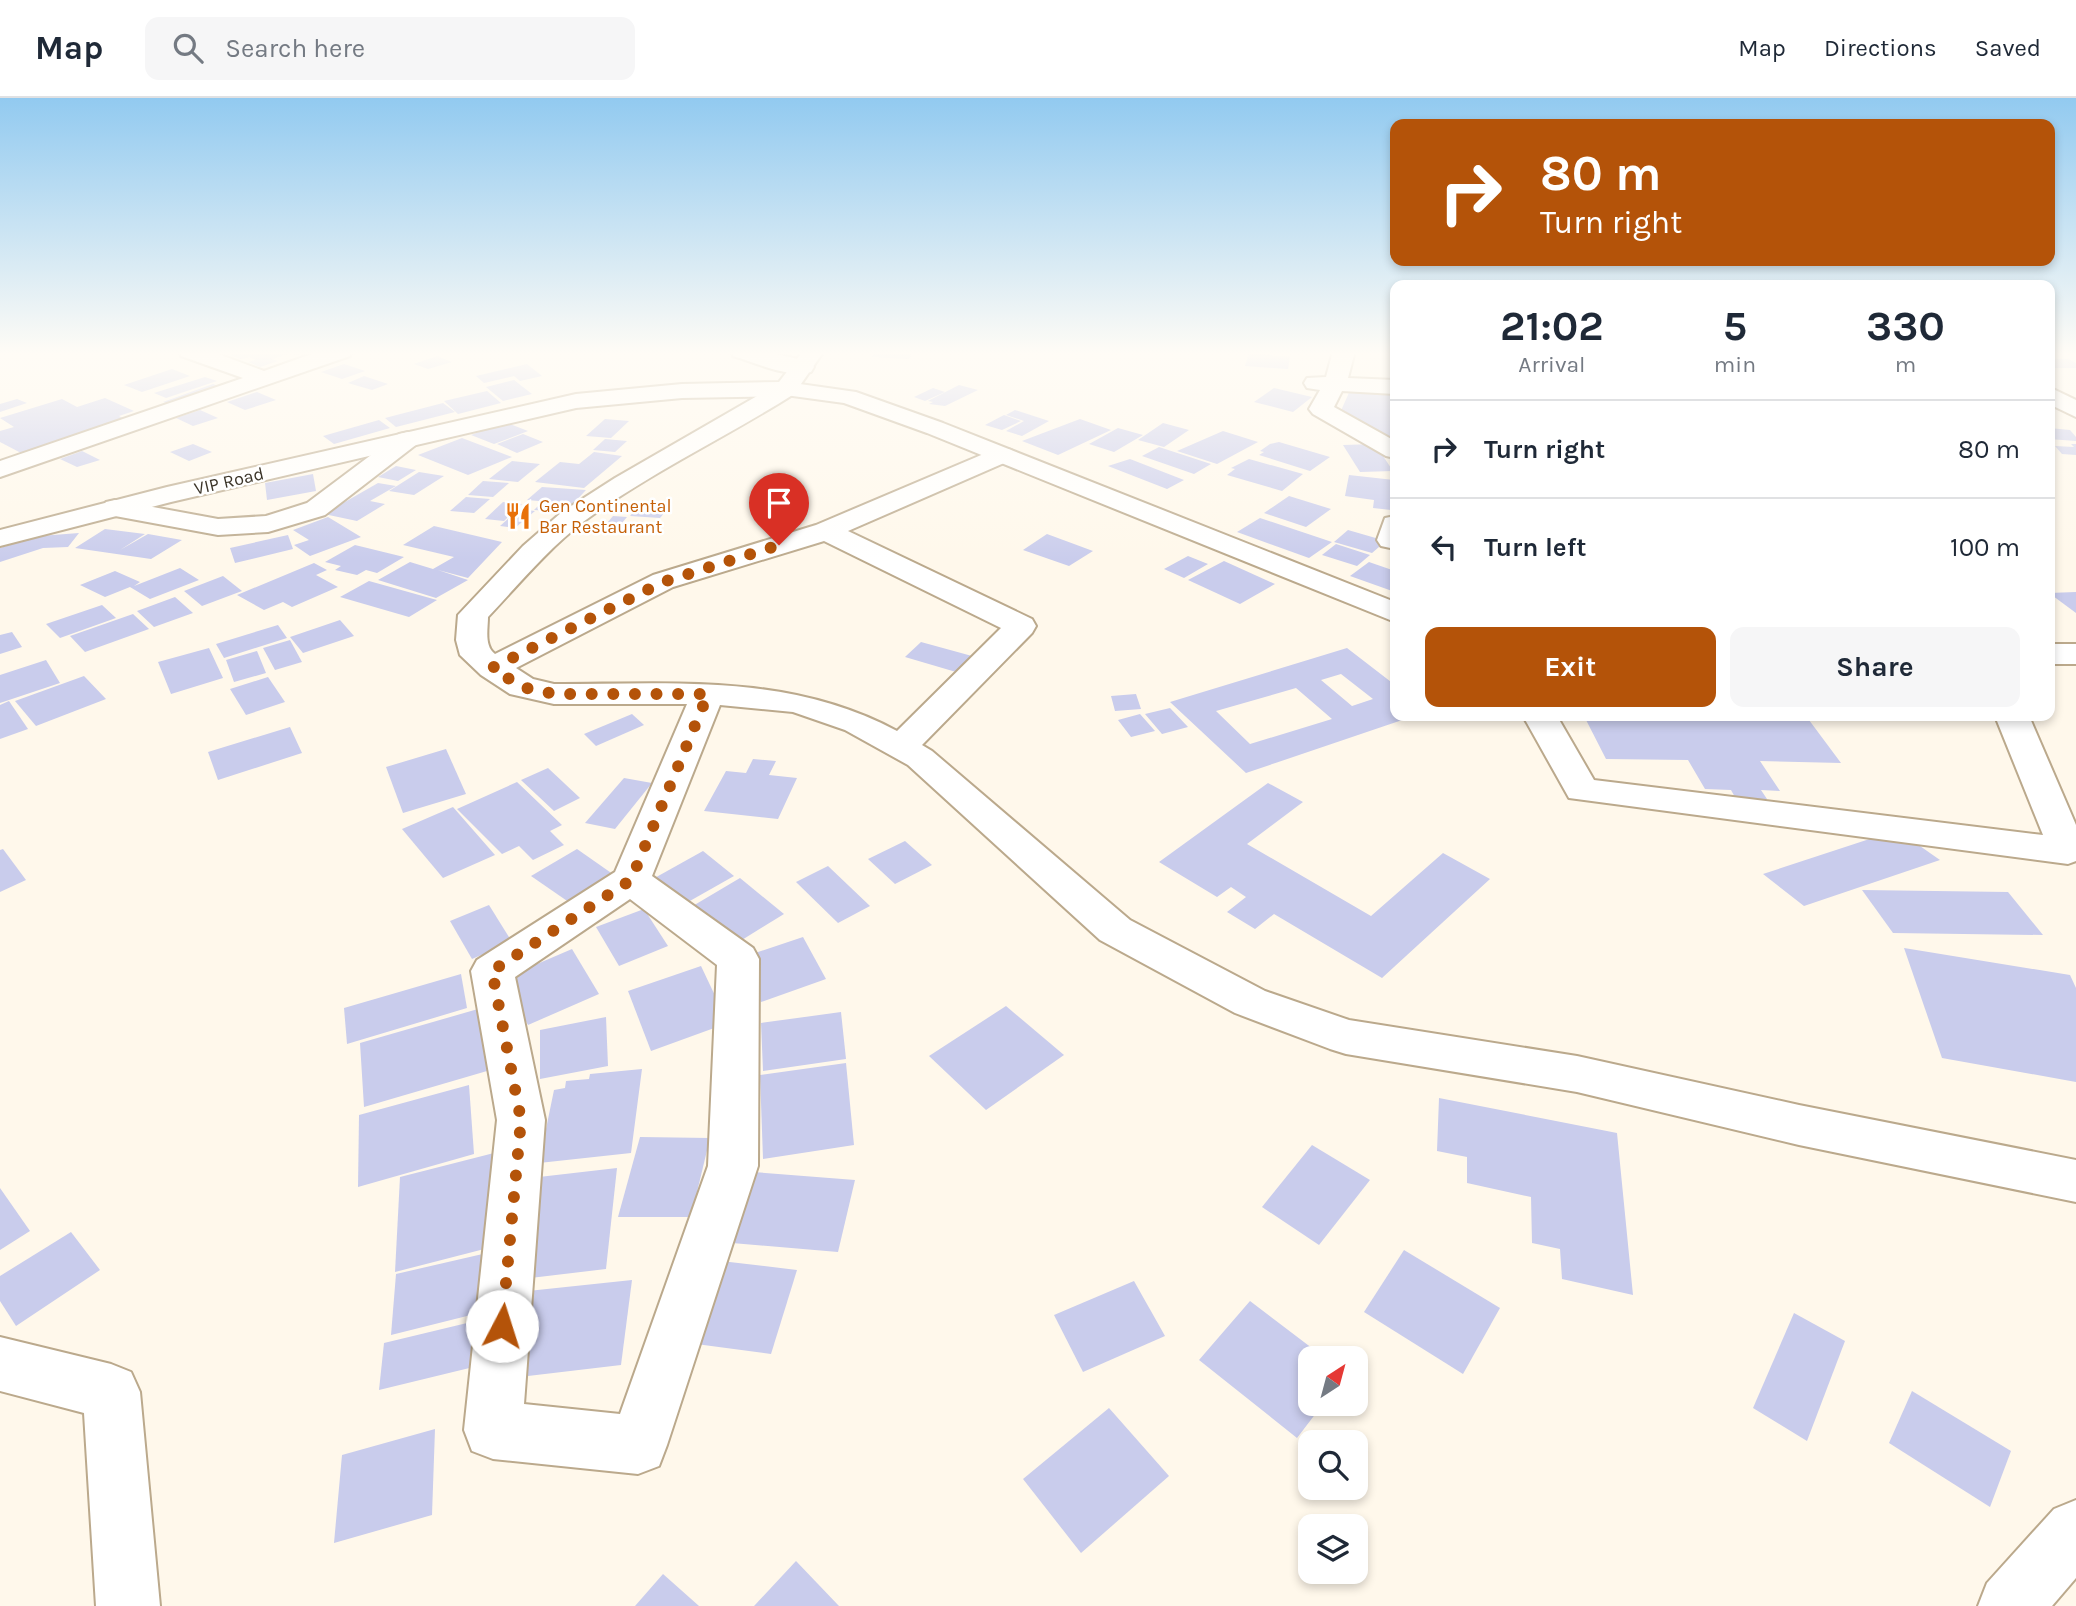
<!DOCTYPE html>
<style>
:root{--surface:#fff;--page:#f6f6f7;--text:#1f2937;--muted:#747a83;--line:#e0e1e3;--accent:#b45309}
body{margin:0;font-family:Karla,sans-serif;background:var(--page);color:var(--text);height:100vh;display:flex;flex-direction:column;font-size:26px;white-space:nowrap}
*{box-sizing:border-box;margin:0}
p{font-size:23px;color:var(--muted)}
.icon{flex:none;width:38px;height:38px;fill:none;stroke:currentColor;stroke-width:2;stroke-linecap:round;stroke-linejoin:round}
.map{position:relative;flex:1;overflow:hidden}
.panel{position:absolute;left:1390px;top:182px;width:665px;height:441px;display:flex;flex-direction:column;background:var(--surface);border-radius:14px;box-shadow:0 4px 10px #0003}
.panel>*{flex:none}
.guide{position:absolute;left:1390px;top:21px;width:665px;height:147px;border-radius:14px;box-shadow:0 4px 10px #0003;background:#b45309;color:#fff;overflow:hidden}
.needle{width:46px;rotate:36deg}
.fabs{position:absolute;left:1298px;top:1248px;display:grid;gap:14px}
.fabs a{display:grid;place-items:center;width:70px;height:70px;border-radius:14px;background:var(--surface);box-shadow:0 4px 10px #0003;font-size:35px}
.pin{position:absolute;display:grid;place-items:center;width:60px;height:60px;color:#fff;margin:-72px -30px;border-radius:50% 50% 50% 0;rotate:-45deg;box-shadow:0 0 7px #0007}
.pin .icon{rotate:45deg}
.me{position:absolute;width:77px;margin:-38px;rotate:5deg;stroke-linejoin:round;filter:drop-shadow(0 0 5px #0008)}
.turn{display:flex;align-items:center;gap:24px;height:147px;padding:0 35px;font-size:32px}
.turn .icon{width:91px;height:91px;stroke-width:2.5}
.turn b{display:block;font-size:49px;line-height:60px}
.eta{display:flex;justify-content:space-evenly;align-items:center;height:119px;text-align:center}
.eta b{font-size:42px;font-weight:700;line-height:49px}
.action{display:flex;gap:14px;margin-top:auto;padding:14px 35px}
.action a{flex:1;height:80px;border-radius:14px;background:var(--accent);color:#fff;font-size:28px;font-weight:700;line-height:80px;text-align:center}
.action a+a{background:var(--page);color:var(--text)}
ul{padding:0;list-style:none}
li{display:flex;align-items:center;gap:21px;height:98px;padding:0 35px;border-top:2px solid var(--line)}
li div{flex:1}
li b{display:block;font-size:26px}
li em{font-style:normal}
header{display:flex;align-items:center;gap:42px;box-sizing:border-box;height:98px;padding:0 35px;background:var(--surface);border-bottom:2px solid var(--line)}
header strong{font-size:33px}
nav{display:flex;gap:38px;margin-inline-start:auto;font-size:24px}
.search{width:490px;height:63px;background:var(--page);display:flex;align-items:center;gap:18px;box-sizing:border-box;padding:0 24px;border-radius:14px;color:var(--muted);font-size:26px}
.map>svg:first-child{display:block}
.building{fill:#c9ccec;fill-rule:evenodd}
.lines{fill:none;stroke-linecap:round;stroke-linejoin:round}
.minor-casing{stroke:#bba98c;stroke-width:4}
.major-casing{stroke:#bba98c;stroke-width:4}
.highway-casing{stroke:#bba98c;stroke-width:4}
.minor{fill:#fff;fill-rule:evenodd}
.major{fill:#fff;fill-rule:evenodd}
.highway{fill:#fff;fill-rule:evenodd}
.route{stroke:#b45309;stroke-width:12;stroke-dasharray:0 21.6}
.labels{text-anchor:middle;stroke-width:5;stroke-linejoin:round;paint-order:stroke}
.far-street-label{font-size:18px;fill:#3c3529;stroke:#fff}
.far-food-label{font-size:18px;fill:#c56008;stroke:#fff;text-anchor:start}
</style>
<header>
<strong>Map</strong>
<div class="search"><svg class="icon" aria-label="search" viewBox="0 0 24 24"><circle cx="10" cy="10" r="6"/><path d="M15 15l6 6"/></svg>Search here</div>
<nav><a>Map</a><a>Directions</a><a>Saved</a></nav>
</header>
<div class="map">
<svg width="2076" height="1508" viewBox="0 0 2076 1508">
<rect width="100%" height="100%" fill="#fff8eb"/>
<!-- building -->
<g class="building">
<polygon points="250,253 306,253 306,254 297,257 291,255 272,261 278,263 260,269 248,264 256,262 249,259 241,261 229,257"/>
<polygon points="876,253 913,253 909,261 872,259"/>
<polygon points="1249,255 1290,259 1288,271 1245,268"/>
<polygon points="437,258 452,264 428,271 414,266"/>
<polygon points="2049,261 2068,261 2076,265 2076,270 2053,270 2049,268"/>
<polygon points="344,266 365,273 342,281 321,274"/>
<polygon points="527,266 542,278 520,283 514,278 484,285 476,278"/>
<polygon points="172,271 190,278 142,294 124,287"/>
<polygon points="364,278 388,286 372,292 348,285"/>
<polygon points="205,279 217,283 166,300 154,295"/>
<polygon points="514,282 532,296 503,303 486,289"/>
<polygon points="213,286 224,290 174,307 163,304"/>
<polygon points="959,287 978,292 945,308 929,306 933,304 928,303"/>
<polygon points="933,290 945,294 925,303 914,299"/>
<polygon points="1274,290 1312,299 1293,314 1254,304"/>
<polygon points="1351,290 1395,292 1395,350 1340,315"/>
<polygon points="487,293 501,305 458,316 444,303"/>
<polygon points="257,294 276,302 245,312 227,304"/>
<polygon points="105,300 134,313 119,318 128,323 23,356 0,344 0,333 14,329 0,320 62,301 77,309"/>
<polygon points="17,301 27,305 0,314 0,306"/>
<polygon points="443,305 455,314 396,329 385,320"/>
<polygon points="200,312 218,320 193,328 176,320"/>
<polygon points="1015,312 1049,323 1022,338 1006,333 1024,323 1006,317"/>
<polygon points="1004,317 1021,323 1002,332 985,327"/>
<polygon points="605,321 629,323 611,340 586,338"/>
<polygon points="1080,321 1111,332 1058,357 1022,343"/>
<polygon points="379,322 390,330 334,346 323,338"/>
<polygon points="505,324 528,333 494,346 471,337"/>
<polygon points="1163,325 1189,332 1164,349 1138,342"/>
<polygon points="1118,330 1143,337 1114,354 1089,346"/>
<polygon points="2049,330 2070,332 2076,339 2076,343 2049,341"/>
<polygon points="1223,333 1258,344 1217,366 1177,353"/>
<polygon points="523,336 543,344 517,355 497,346"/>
<polygon points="462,340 512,359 468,377 418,357"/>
<polygon points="605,341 627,343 615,354 593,352"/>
<polygon points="1279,344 1330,359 1310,373 1259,357 1264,354 1260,353 1270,346"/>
<polygon points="193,346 212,354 189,363 170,354"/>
<polygon points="1375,346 1393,373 1360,374 1343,347"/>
<polygon points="2071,346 2076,346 2076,357 2062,356 2055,348 2074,349"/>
<polygon points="1159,349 1211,366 1194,376 1142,358"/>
<polygon points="82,353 100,362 77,369 60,361"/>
<polygon points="594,354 622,358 584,390 535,384 560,364 579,366"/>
<polygon points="1130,361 1184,382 1167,391 1108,368"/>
<polygon points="1249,361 1303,376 1282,393 1227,377 1235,371 1231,370"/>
<polygon points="512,363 540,366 518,384 489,381"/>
<polygon points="396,368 416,372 398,383 378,379"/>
<polygon points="419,374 444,378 414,397 389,393"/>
<polygon points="313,376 316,393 267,402 265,385"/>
<polygon points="1349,377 1394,382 1391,412 1373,410 1374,402 1345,398"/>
<polygon points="483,383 509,385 493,399 468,397"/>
<polygon points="378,385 396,388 370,403 385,406 357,423 324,416"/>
<polygon points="542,389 586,392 573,406 527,402"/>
<polygon points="1289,398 1331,411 1306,429 1264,415"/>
<polygon points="466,399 490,401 474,415 450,413"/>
<polygon points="503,404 522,406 504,423 485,421"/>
<polygon points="541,405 569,408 562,414 534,412"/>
<polygon points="641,405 671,407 660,420 630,418"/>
<polygon points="519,411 535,413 515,430 500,428"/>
<polygon points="613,418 627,419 616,432 602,431"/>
<polygon points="328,419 361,439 310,458 294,447 309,442 293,432"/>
<polygon points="1260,420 1332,444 1309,460 1237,434"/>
<polygon points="434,428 502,444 468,480 438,472 468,482 436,500 378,482 410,464 433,471 454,459 403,447"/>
<polygon points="105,431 145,436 120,452 148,436 182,442 151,461 75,450"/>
<polygon points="1348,432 1386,443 1372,455 1334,444"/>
<polygon points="79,435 68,449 43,450 0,464 0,450 40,438"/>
<polygon points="1047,436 1093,453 1069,468 1023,452"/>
<polygon points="288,437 293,451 235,465 230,450"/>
<polygon points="1336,446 1370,457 1357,468 1322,457"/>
<polygon points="355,447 404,459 377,475 366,472 357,477 335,472 341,468 325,464"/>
<polygon points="1188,458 1208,466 1184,480 1164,471"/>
<polygon points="1224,463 1275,486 1240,506 1188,482"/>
<polygon points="1369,464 1395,473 1395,494 1350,478"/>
<polygon points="314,465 327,472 316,477 338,489 292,509 283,504 264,512 237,497"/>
<polygon points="180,470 199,482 150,501 130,489 105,499 80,487 115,473 140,484 134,488"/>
<polygon points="223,478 242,493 202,508 184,493"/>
<polygon points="369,483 437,502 409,519 340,499"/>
<polygon points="2076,494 2076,515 2049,495"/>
<polygon points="175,499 193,515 154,529 137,513"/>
<polygon points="102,507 116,520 60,540 46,526"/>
<polygon points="133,516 149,531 85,554 70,538"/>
<polygon points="340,522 354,538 303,555 290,539"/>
<polygon points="278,527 287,540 224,560 216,546"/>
<polygon points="12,534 22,549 0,556 0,537"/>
<polygon points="290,542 302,564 275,572 263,550"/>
<polygon points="921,544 972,558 956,574 905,559"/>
<polygon points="209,550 223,580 171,596 158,564"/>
<path d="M1347,550L1395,587V618H1414L1246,675L1170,604ZM1341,576L1373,601L1352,608L1321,582ZM1296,590L1332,621L1250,646L1216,613Z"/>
<polygon points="257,553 266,575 234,584 226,562"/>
<polygon points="46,562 60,585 0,605 0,577"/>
<polygon points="84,578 106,601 36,628 15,603"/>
<polygon points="268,579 285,604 246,617 230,591"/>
<polygon points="1136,596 1141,611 1115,613 1111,598"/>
<polygon points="9,603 28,631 0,641 0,607"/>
<polygon points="1170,610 1188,629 1162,636 1145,616"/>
<polygon points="632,616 644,627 596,648 584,636"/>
<polygon points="1140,616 1155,633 1131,639 1118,622"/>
<polygon points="1584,618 1743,618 1745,620 1809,622 1841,665 1760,663 1780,693 1761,692 1767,701 1736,701 1731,692 1705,691 1688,662 1606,661"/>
<polygon points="290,629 302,655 218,682 208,654"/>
<polygon points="446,651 466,696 403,715 386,669"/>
<polygon points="753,661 776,663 769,677 797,680 778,721 704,713 726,673 746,675"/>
<polygon points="548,670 580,700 554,713 521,682"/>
<polygon points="624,680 652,685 615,731 585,725"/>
<polygon points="517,684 562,727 550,733 564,747 533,762 519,748 502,756 457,711"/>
<polygon points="1268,685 1303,704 1247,746 1371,818 1443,755 1490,781 1382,880 1274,816 1255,831 1227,814 1246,799 1231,789 1217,799 1159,764"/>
<polygon points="453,709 495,757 443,780 402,731"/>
<polygon points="1897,732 1940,762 1804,808 1763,776"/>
<polygon points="905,743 932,767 895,786 868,761"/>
<polygon points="3,751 26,782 0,794 0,752"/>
<polygon points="577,751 617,779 573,807 531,778"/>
<polygon points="703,753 734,778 681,808 651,782"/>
<polygon points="828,768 870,808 838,825 796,784"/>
<polygon points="740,780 784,816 729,850 686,812"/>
<polygon points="1862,792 2008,794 2043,837 1893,835"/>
<polygon points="489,807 512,844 472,861 450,823"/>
<polygon points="644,811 668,848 619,868 596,829"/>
<polygon points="803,839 826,881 761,904 740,860"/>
<polygon points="1904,850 2070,877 2076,890 2076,984 1942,960"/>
<polygon points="572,851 599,896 528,927 502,881"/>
<polygon points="701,868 728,925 651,953 628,893"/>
<polygon points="461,876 467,910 347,946 344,910"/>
<polygon points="1006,908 1064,957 986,1012 929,958"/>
<polygon points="478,911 487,973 364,1009 360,945"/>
<polygon points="841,914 846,961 763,973 761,925"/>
<polygon points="606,919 608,968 540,981 540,932"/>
<polygon points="846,965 854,1047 763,1061 760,977"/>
<polygon points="642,971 631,1055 539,1065 554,992 565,990 566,983 589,981 590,976"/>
<polygon points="469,987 474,1056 358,1089 359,1017"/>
<polygon points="1439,1000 1617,1035 1633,1197 1562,1181 1560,1151 1532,1145 1531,1099 1467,1085 1467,1059 1437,1053"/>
<polygon points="640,1039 710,1040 691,1119 618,1119"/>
<polygon points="1312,1047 1370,1082 1319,1147 1262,1109"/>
<polygon points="494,1055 496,1148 395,1174 400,1079"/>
<polygon points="617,1070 606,1171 522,1181 539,1079"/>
<polygon points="753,1074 855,1082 838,1154 732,1145"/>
<polygon points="0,1090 30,1133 0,1152"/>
<polygon points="71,1134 100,1172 16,1228 0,1203 0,1178"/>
<polygon points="500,1152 499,1210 391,1237 396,1176"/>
<polygon points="1404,1152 1500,1210 1463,1276 1364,1214"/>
<polygon points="721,1163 797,1172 771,1256 681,1244"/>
<polygon points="632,1182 621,1267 511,1280 528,1193"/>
<polygon points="1134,1183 1165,1238 1083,1274 1054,1217"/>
<polygon points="1250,1203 1325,1260 1311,1260 1311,1306 1323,1306 1297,1340 1199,1262"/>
<polygon points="1794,1215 1845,1243 1807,1343 1753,1310"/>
<polygon points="492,1219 490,1265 379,1292 384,1245"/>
<polygon points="1912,1293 2011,1353 1990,1409 1889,1345"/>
<polygon points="1109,1310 1169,1378 1081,1455 1023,1381"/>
<polygon points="435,1331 432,1417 334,1445 342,1357"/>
<polygon points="796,1463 839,1508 754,1508"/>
<polygon points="663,1476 699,1508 635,1508"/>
</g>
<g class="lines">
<defs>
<g id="minor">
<polygon points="179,253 210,253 264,273 320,253 352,253 350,258 0,379 0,363 243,280 181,258"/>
<path d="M731,253H764L811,264L814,269L811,274C786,280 757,265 733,258Z"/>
<polygon points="1333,253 1355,253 1348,280 1395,282 1395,296 1342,293 1334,309 1395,343 1395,360 1386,358 1313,316 1309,311 1320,292 1307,290 1304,285 1307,280 1326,279"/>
<path d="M786,284L794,286L797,291L794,296C725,340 649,375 583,424C548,451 519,486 488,519C488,531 484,548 495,556L653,477L816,427L993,352L1002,350L1011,352L1014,357L1011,362L848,433L1032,521L1036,528L1032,535L922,647L932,653L1130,822L1265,893L1349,922L1577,958L1799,1007L2076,1062V1104L1799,1047L1577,994L1346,956L1330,951L1235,915L1100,842L908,667L845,632L793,614L720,607L652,778L753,850L759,861L758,1068L667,1347L659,1368L638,1376L493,1361L472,1353L464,1332L497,1022L471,873L477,862L615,774L687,606H554L510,596L481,577L460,557L456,542L458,517L523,448L562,414L615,380L778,286ZM824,443L1001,530L897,633C790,575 672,586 554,586L533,581L516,570L673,489ZM630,801L717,867L708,1068L620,1316L524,1306L545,1022L515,879Z"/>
<polygon points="2049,289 2076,302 2076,319 2049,306"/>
<polygon points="408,334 417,336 420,341 417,346 325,417 268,434 218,437 115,418 106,416 102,410 106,404 115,402 218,421 266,418 307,405 399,336"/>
<polygon points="1395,418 1395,451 1381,448 1377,442 1385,420"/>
<polygon points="1523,618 1557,618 1594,682 2043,737 1995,618 2029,618 2076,727 2076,763 2068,766 1569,700"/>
<polygon points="0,1239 111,1266 131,1274 140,1294 160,1508 96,1508 84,1315 0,1293"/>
</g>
<g id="major">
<polygon points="786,284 856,294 943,325 1395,504 1395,524 927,335 844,305 778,296 775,291 778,286"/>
<rect x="2049" y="546" width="27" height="20"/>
<polygon points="2076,1402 2076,1480 2052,1508 1978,1508 1987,1485 2054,1411"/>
</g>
<polygon id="highway" points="803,253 824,253 794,296 786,298 682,300 576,310 171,404 0,448 0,432 167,389 576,296 682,286 779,284"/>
</defs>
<!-- minor casing -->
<use href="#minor" class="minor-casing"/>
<!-- major casing -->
<use href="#major" class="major-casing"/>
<!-- highway casing -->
<use href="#highway" class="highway-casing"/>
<!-- minor -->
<use href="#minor" class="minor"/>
<!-- major -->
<use href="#major" class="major"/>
<!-- highway -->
<use href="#highway" class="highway"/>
</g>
<!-- sky -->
<linearGradient id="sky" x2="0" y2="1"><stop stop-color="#92caf0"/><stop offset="0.55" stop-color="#fffcf6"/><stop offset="1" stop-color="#fffcf6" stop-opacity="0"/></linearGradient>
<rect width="2076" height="464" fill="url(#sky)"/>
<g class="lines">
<!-- route -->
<polyline class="route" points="502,1228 521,1022 492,873 631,782 708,596 554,596 522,589 492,570 663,484 779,447"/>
</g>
<!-- icons -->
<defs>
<symbol id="restaurant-bare" viewBox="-9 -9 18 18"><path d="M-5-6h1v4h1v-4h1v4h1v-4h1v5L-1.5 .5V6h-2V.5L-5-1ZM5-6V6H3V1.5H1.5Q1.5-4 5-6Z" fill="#e8710a" stroke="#fff" stroke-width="2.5" paint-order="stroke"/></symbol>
</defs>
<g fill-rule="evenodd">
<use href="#restaurant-bare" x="499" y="399" width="38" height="38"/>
</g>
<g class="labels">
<!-- far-street labels -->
<g class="far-street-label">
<text transform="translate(229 383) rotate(-13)" y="6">VIP Road</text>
</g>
<!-- far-food labels -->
<g class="far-food-label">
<text x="539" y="414">Gen Continental<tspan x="539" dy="21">Bar Restaurant</tspan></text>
</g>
</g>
</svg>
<div class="fabs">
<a><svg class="needle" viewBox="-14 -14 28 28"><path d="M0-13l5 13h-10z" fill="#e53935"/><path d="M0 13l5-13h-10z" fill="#747a83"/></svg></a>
<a><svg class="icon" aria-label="search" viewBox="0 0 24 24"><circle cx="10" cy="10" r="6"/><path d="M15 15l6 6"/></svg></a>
<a><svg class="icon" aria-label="layers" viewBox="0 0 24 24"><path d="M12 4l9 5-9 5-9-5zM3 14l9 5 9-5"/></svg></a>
</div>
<div class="pin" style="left:779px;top:447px;background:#d93025"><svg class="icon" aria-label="arrive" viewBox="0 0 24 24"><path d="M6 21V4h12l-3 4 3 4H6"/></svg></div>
<svg class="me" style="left:502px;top:1228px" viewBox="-20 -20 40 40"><circle r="19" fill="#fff"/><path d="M0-13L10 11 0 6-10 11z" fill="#b45309"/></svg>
<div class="guide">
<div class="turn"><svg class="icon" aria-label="right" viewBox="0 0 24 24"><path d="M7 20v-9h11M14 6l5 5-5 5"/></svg><div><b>80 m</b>Turn right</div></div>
</div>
<section class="panel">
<div class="eta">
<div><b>21:02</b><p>Arrival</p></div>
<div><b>5</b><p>min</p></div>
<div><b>330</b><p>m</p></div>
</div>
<ul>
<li><svg class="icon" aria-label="right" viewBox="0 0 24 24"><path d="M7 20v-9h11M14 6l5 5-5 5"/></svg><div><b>Turn right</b></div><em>80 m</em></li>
<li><svg class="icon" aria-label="left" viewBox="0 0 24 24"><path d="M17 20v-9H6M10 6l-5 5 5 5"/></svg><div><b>Turn left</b></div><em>100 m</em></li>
</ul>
<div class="action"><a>Exit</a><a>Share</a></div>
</section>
</div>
